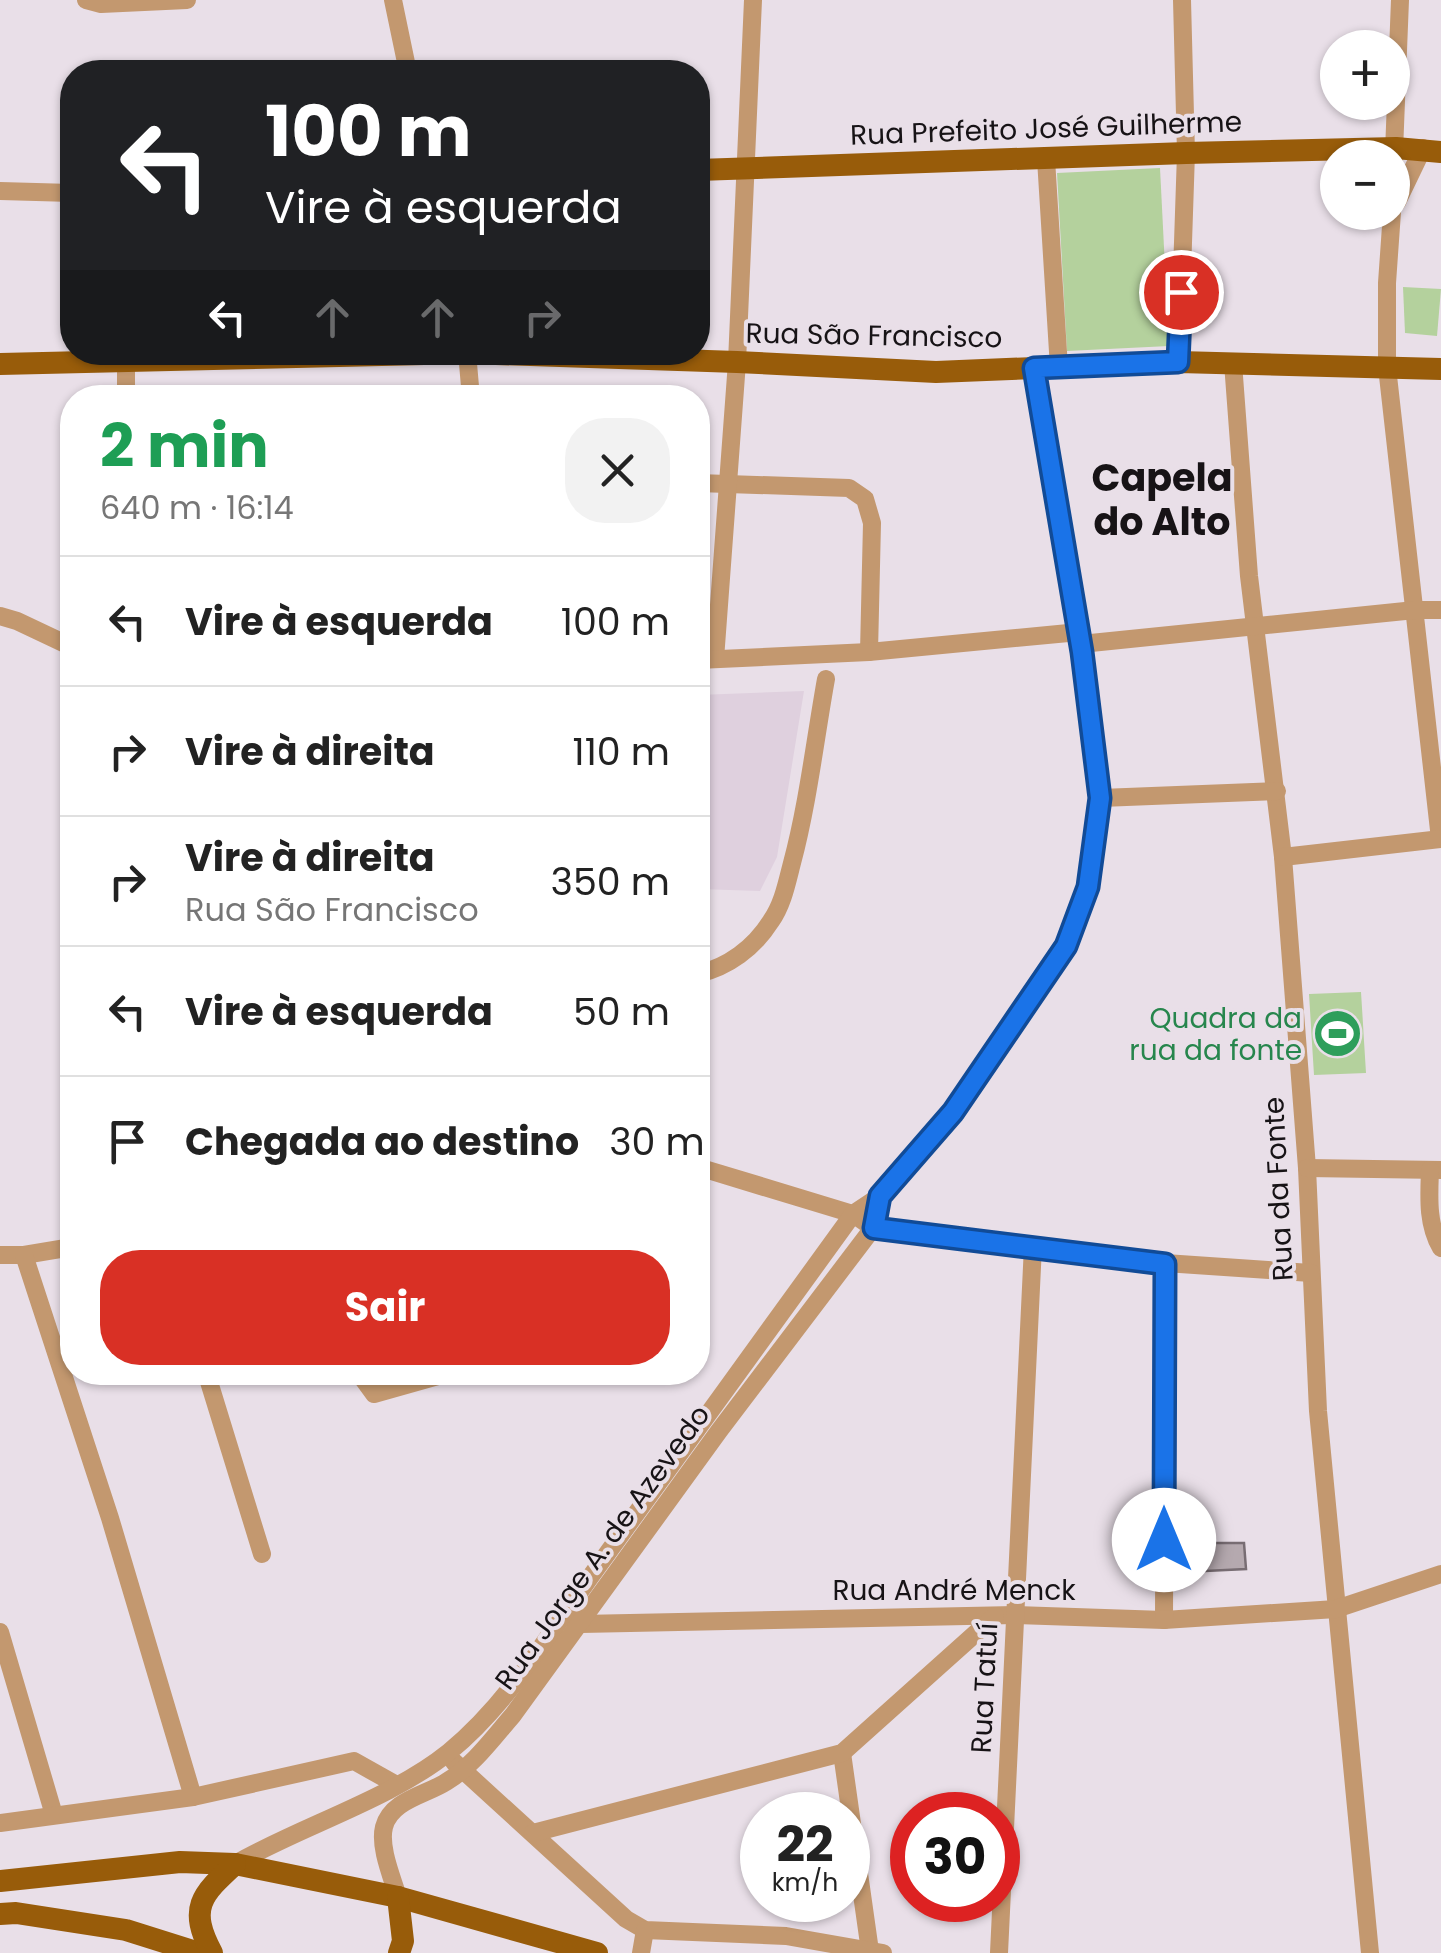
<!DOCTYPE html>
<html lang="pt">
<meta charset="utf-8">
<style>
:root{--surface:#fff;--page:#f2f2f2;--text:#222;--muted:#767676;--line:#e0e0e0;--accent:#d93025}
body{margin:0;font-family:Poppins,sans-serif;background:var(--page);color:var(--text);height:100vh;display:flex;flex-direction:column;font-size:38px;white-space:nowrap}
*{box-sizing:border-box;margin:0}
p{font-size:32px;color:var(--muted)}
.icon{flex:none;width:55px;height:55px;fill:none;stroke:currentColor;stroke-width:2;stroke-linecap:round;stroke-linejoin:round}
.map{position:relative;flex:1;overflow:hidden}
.drawer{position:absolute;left:60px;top:385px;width:650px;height:1000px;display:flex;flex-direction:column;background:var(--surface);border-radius:40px;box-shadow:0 2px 8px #0004}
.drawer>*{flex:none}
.hud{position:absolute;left:60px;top:60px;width:650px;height:305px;border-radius:40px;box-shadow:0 2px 8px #0004;background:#202124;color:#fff;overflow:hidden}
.buttons{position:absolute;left:1320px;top:30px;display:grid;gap:20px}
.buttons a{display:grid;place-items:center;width:90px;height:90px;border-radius:50%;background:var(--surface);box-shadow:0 2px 8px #0004;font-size:50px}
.speed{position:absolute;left:740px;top:1792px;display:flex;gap:20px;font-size:50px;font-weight:700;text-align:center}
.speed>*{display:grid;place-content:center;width:130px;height:130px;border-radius:50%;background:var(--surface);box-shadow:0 2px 8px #0004;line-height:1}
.speed small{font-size:25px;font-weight:400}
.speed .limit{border:15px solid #d22;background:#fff;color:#111}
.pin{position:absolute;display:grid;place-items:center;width:85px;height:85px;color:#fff;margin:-42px;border:5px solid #fff;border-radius:50%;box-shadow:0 2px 10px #0007}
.me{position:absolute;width:110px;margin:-55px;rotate:0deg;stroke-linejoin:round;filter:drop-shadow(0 0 8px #0008)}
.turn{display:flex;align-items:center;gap:35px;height:210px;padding:0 40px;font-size:45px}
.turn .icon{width:130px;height:130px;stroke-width:2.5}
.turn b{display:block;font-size:70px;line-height:85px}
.lanes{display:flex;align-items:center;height:95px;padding:0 40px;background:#0003;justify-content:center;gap:50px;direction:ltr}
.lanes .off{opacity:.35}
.round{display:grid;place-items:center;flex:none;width:105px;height:105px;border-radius:40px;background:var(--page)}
.overview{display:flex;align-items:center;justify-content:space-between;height:170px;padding:0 40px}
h1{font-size:60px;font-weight:700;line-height:75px;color:#1e9e55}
.primary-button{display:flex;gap:20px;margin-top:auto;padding:20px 40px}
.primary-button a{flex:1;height:115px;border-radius:40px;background:var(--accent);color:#fff;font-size:40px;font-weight:700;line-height:115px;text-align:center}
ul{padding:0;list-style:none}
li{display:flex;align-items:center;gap:30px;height:130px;padding:0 40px;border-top:2px solid var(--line)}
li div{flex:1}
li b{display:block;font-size:38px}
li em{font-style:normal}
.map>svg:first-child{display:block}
.built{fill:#dfd0de}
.green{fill:#b4d19d}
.building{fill:#b5a9af;stroke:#786d73;stroke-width:2.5}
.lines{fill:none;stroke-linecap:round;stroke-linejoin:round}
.minor{stroke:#c3986f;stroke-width:18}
.major{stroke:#985c0a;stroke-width:22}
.route-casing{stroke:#114b97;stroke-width:25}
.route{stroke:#1a73e8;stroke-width:18}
.labels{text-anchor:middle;stroke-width:8;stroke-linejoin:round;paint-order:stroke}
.street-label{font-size:28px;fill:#171316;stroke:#e9dfe8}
.leisure-label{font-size:28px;fill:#27864d;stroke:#e9dfe8;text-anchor:end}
.district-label{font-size:38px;font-weight:bold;fill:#171316;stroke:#e9dfe8}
</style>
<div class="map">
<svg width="1441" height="1953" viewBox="0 0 1441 1953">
<rect width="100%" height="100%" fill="#e9dfe8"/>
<!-- built -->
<polygon class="built" points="804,691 777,857 760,891 698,889 698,695"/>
<!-- green -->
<g class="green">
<polygon points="1160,168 1169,346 1067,351 1057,173"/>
<polygon points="1403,287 1441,289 1437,336 1405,333"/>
<polygon points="1361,992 1366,1073 1314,1075 1309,994"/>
</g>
<!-- building -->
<polygon class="building" points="1183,1543 1244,1543 1246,1569 1185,1572"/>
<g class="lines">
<!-- minor -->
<g class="minor">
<polyline points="86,0 101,4 187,0"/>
<polyline points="393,0 408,72"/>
<polyline points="1046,159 1059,368"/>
<polyline points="0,191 72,193"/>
<polyline points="1392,202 1400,0"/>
<polyline points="1397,202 1423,148"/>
<polyline points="1392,212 1387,283 1387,367 1440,839"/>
<polyline points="467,352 471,398"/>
<polyline points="1179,362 1186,153 1182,0"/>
<polyline points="1233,363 1249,576 1283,857 1307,1168 1318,1411 1370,1953"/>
<polyline points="126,398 126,361"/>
<polyline points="698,483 849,488 865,499 872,523 869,652"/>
<polyline points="0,616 17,621 72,647"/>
<polyline points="1081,644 1415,610 1441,610"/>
<polyline points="715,659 737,362 753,0"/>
<polyline points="698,660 869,652 1079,632"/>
<polyline points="1101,798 1277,791"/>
<polyline points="1283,857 1441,839"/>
<path d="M698,974C728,967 754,948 771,921C783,904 787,882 792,863C808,803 815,740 826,679"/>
<polyline points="698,1167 853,1214 873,1228 1165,1263 1311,1273"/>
<polyline points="1307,1168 1441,1170"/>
<path d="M1430,1170C1429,1197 1427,1224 1441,1248"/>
<polyline points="0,1255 24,1255 72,1247"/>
<polyline points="24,1255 110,1518 193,1797"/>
<polyline points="206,1372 262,1554"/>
<polyline points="358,1372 374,1394 452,1372"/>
<polyline points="564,1613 581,1624 1015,1615 1164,1620 1336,1609 1441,1574"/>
<polyline points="1164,1620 1165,1263"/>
<polyline points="0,1632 54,1815"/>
<polyline points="842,1753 870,1951"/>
<polyline points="454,1762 626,1919 645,1930 786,1936 883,1953"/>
<polyline points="0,1823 193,1797 354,1761 395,1784"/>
<polyline points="533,1833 842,1753 995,1616"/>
<path d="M235,1864C301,1826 391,1799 449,1752C509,1703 551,1631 596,1569C682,1451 767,1332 853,1214L880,1196L953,1112L1066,946L1088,887L1101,798L1081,644L1034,367"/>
<path d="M398,1897C392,1877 379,1847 384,1827C391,1800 426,1795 446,1782C473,1766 493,1738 513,1715L719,1431L873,1228L880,1196"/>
<polyline points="641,1953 645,1930"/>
<polyline points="999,1953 1033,1246"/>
</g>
<!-- major -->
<g class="major">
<polyline points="698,170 1186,153 1396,148 1441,152"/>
<polyline points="0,364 467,353 737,362 936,372 1179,362 1441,369"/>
<polyline points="0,1881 180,1862 235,1864 398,1897 597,1953"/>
<polyline points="398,1897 403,1941 399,1953"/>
<polyline points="0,1914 16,1913 126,1930 199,1953"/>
<path d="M212,1953C188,1908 201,1895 235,1864"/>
</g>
</g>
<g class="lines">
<defs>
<polyline id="route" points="1164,1540 1165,1264 874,1228 880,1196 953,1112 1066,946 1088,887 1100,798 1082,652 1034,368 1178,362 1181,292"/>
</defs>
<!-- route casing -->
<use href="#route" class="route-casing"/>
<!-- route -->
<use href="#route" class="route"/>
</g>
<!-- icons -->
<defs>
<symbol id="stadium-disc" viewBox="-11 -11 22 22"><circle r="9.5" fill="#2e9e5b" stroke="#e9dfe8"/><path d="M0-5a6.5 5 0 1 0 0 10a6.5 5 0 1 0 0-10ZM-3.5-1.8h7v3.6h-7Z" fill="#fff"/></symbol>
</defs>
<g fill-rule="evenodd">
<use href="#stadium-disc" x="1310" y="1006" width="55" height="55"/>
</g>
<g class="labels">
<!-- street labels -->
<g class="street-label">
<text transform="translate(1046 128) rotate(-2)" y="10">Rua Prefeito José Guilherme</text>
<text transform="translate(874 335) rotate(1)" y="10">Rua São Francisco</text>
<text transform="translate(1278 1189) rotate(-93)" y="10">Rua da Fonte</text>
<text transform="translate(602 1547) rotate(-54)" y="10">Rua Jorge A. de Azevedo</text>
<text x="954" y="1600">Rua André Menck</text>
<text transform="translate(984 1688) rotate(-87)" y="10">Rua Tatuí</text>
</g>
<!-- leisure labels -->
<g class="leisure-label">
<text x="1302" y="1028">Quadra da<tspan x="1302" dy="32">rua da fonte</tspan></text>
</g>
<!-- district labels -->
<g class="district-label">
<text x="1162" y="491">Capela<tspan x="1162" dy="44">do Alto</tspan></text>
</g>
</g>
</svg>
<div class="buttons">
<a>+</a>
<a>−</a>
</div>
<div class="speed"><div>22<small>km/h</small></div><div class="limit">30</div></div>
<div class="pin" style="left:1181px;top:292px;background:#d93025"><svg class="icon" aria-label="arrive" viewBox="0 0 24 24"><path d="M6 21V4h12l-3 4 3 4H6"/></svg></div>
<svg class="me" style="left:1164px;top:1540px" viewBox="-20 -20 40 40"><circle r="19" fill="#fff"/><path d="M0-13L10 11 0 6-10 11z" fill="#1a73e8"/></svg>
<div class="hud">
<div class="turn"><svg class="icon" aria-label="left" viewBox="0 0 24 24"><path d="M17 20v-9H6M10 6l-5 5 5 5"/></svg><div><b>100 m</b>Vire à esquerda</div></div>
<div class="lanes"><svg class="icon" aria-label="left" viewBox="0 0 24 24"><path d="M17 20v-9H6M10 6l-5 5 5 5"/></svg><svg class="icon off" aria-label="ahead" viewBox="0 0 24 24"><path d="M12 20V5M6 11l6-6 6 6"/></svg><svg class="icon off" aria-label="ahead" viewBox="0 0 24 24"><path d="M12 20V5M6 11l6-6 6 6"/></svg><svg class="icon off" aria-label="right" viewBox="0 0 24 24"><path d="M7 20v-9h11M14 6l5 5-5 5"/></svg></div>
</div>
<section class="drawer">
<div class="overview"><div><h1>2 min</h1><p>640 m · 16:14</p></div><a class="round"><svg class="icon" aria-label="close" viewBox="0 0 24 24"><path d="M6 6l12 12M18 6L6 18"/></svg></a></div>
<ul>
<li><svg class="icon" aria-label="left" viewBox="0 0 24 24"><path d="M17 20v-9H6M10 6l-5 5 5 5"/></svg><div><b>Vire à esquerda</b></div><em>100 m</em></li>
<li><svg class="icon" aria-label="right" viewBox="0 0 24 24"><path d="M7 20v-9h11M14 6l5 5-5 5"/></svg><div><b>Vire à direita</b></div><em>110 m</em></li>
<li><svg class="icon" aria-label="right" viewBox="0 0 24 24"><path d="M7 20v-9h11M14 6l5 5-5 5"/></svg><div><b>Vire à direita</b><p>Rua São Francisco</p></div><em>350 m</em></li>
<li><svg class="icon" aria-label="left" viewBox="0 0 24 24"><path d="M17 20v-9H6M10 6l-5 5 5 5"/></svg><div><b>Vire à esquerda</b></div><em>50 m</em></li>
<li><svg class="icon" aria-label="arrive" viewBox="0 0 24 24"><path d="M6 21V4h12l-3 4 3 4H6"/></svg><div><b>Chegada ao destino</b></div><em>30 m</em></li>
</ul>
<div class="primary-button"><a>Sair</a></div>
</section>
</div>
